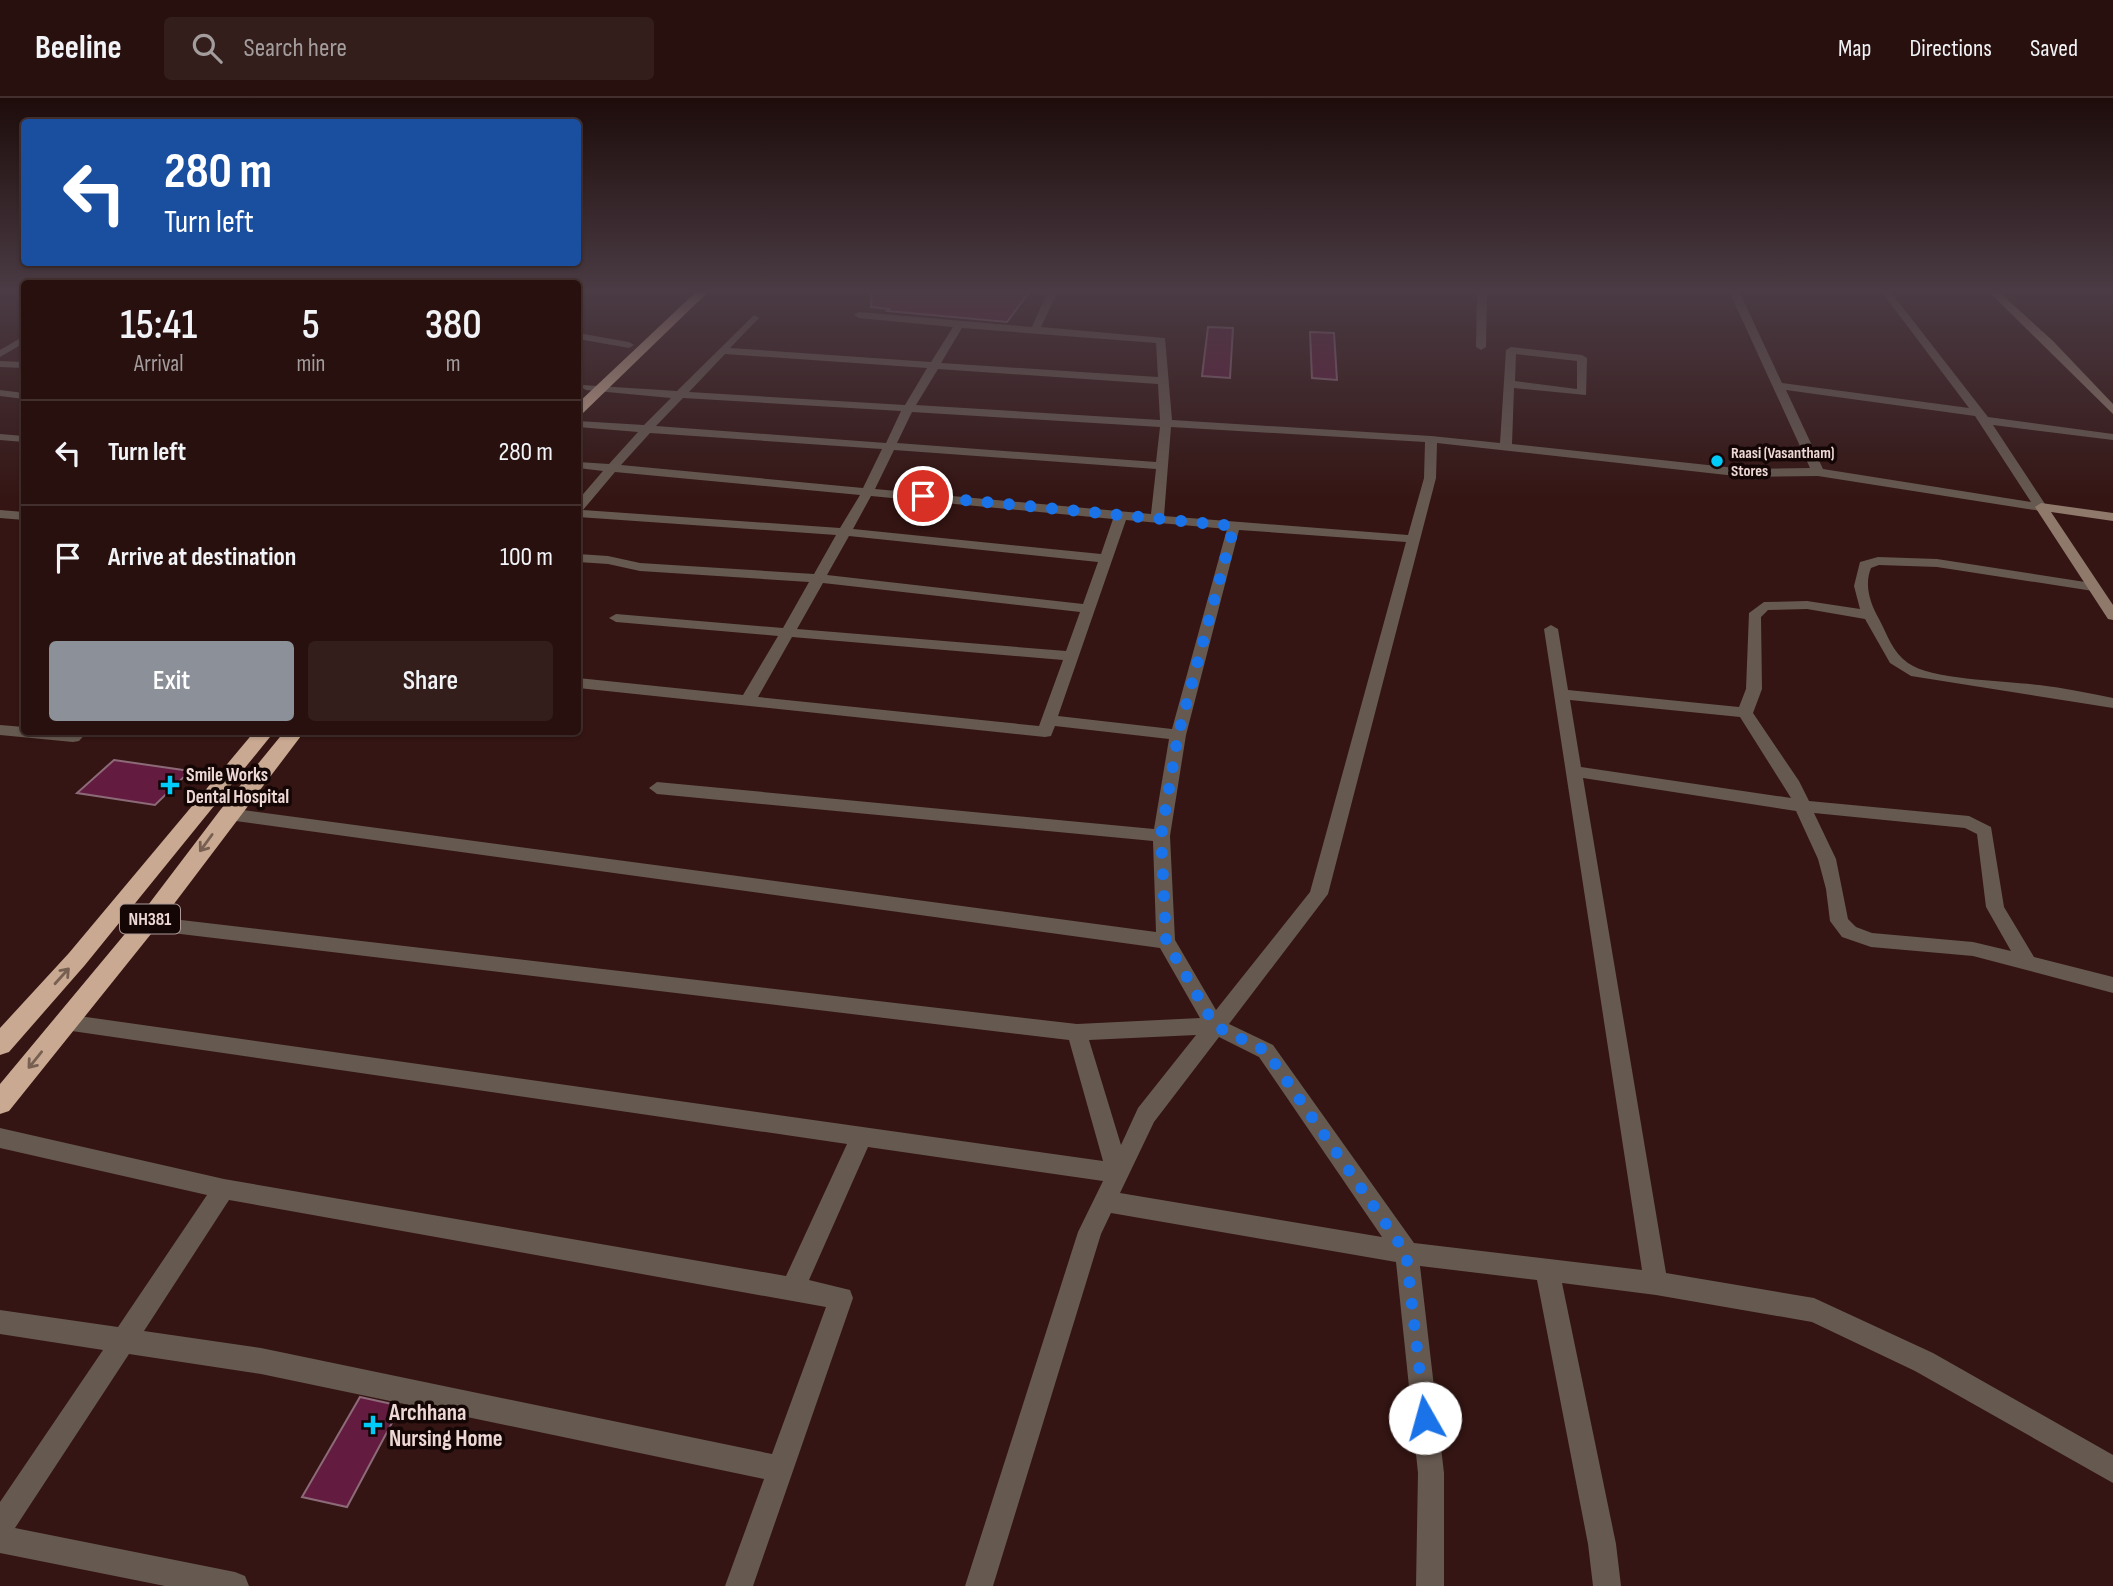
<!DOCTYPE html>
<style>
:root{--surface:#27100e;--page:#331e1c;--text:#f1f3f6;--muted:#a49d9e;--line:#43302e;--accent:#8c9099}
body{margin:0;font-family:"Sofia Sans Condensed",sans-serif;background:var(--page);color:var(--text);height:100vh;display:flex;flex-direction:column;font-size:26px;white-space:nowrap}
*{box-sizing:border-box;margin:0}
p{font-size:23px;color:var(--muted)}
.icon{flex:none;width:38px;height:38px;fill:none;stroke:currentColor;stroke-width:2;stroke-linecap:round;stroke-linejoin:round}
.map{position:relative;flex:1;overflow:hidden}
.details{position:absolute;left:21px;top:182px;width:560px;height:455px;display:flex;flex-direction:column;background:var(--surface);border-radius:7px;box-shadow:0 2px 5px #0004,0 0 0 2px var(--line)}
.details>*{flex:none}
.banner{position:absolute;left:21px;top:21px;width:560px;height:147px;border-radius:7px;box-shadow:0 2px 5px #0004,0 0 0 2px var(--line);background:#1a4fa0;color:#fff;overflow:hidden}
.pin{position:absolute;display:grid;place-items:center;width:60px;height:60px;color:#fff;margin:-30px;border:4px solid #fff;border-radius:50%;box-shadow:0 2px 7px #0007}
.me{position:absolute;width:77px;margin:-38px;rotate:353deg;stroke-linejoin:round;filter:drop-shadow(0 0 5px #0008)}
.turn{display:flex;align-items:center;gap:24px;height:147px;padding:0 28px;font-size:32px}
.turn .icon{width:91px;height:91px;stroke-width:2.5}
.turn b{display:block;font-size:49px;line-height:60px}
.eta{display:flex;justify-content:space-evenly;align-items:center;height:119px;text-align:center}
.eta b{font-size:42px;font-weight:600;line-height:49px}
.action{display:flex;gap:14px;margin-top:auto;padding:14px 28px}
.action a{flex:1;height:80px;border-radius:7px;background:var(--accent);color:#fff;font-size:28px;font-weight:600;line-height:80px;text-align:center}
.action a+a{background:var(--page);color:var(--text)}
ul{padding:0;list-style:none}
li{display:flex;align-items:center;gap:21px;height:105px;padding:0 28px;border-top:2px solid var(--line)}
li div{flex:1}
li b{display:block;font-size:26px}
li em{font-style:normal}
header{display:flex;align-items:center;gap:42px;box-sizing:border-box;height:98px;padding:0 35px;background:var(--surface);border-bottom:2px solid var(--line)}
header strong{font-size:33px}
nav{display:flex;gap:38px;margin-inline-start:auto;font-size:24px}
.search{width:490px;height:63px;background:var(--page);display:flex;align-items:center;gap:18px;box-sizing:border-box;padding:0 24px;border-radius:7px;color:var(--muted);font-size:26px}
.map>svg:first-child{display:block}
.building{fill:#631c40;stroke:#8d6a78;stroke-width:2}
.lines{fill:none;stroke-linecap:round;stroke-linejoin:round}
.street{fill:#665950;fill-rule:evenodd}
.secondary{fill:#8e796a;fill-rule:evenodd}
.highway{fill:#c9a991;fill-rule:evenodd}
.oneway{stroke:#776052}
.route{stroke:#1a73e8;stroke-width:12;stroke-dasharray:0 21.6}
.poi-dot{fill:#01cbf9;stroke:#130605;stroke-width:2.5}
.labels{text-anchor:middle;stroke-width:7;stroke-linejoin:round;paint-order:stroke}
.far-poi-label{font-size:16px;font-weight:bold;fill:#eed8d5;stroke:#130605;text-anchor:start}
.shield{fill:#130605;stroke:#ac9997;stroke-width:2}
.shield-label{font-size:18px;font-weight:bold;fill:#eed8d5}
.poi-label{font-size:19px;font-weight:bold;fill:#eed8d5;stroke:#130605;text-anchor:start}
.near-poi-label{font-size:23px;font-weight:bold;fill:#eed8d5;stroke:#130605;text-anchor:start}
</style>
<header>
<strong>Beeline</strong>
<div class="search"><svg class="icon" aria-label="search" viewBox="0 0 24 24"><circle cx="10" cy="10" r="6"/><path d="M15 15l6 6"/></svg>Search here</div>
<nav><a>Map</a><a>Directions</a><a>Saved</a></nav>
</header>
<div class="map">
<svg width="2113" height="1488" viewBox="0 0 2113 1488">
<rect width="100%" height="100%" fill="#341513"/>
<!-- building -->
<g class="building">
<polygon points="872,193 1030,193 1007,224 887,213 889,211 871,209"/>
<polygon points="1208,229 1233,230 1230,280 1202,278"/>
<polygon points="1310,234 1334,235 1337,282 1312,280"/>
<polygon points="114,662 190,673 155,707 77,695"/>
<polygon points="360,1299 401,1308 347,1409 302,1399"/>
</g>
<g class="lines">
<!-- street -->
<g class="street">
<polygon points="0,193 5,193 0,197"/>
<path d="M1048,193H1058L1041,229L1165,240L1172,322L1431,338L1500,345L1506,252L1511,249L1582,257L1587,260L1586,297L1514,290L1512,346L1745,371L1810,370L1729,193H1739L1782,285L1969,310L1881,193H1890L1988,319L2113,336V342L1993,327L2047,409L2041,413L1818,378L1745,379L1437,345L1436,380L1328,796L1229,926L1273,947L1414,1145L1642,1172L1544,531L1551,527L1558,531L1568,592L1739,609L1746,591L1749,515L1764,504L1807,503L1860,511L1854,488L1860,464L1878,459L1937,461L2098,486V492L2093,493L1937,469L1879,467L1871,470C1864,487 1870,505 1879,521C1887,536 1893,555 1908,565C1931,582 2008,583 2039,587C2064,590 2088,595 2113,600V610L1911,578L1890,565L1865,521L1807,511L1768,512L1761,519L1762,591L1753,615L1799,683L1809,703L1969,718L1991,729L2004,809L2034,859L2113,879V895L1973,858L1871,849L1842,839L1830,823L1826,791L1818,761L1796,713L1583,680L1666,1175L1814,1200L1933,1255L2113,1357V1385L1915,1273L1812,1224L1656,1197L1562,1185L1616,1446L1621,1488H1593L1588,1446L1537,1182L1420,1168L1444,1375V1488H1416L1418,1375L1396,1164L1111,1115L1101,1136L993,1488H965L1078,1134L1103,1083L868,1049L809,1182L850,1192L853,1200L753,1488H725L764,1381L261,1276L129,1256L15,1430L235,1474L245,1478L249,1488H165L0,1455V1404L103,1252L0,1236V1212L118,1229L207,1097L0,1050V1030L224,1081L786,1178L847,1046L65,932L58,930L55,924L58,918L65,916L1103,1063L1069,942L147,832L140,830L138,825L140,820L147,818L1077,926L1200,920L1160,850L228,722L219,716L228,710L1156,834L1153,743L657,696L649,690L657,684L1154,731L1169,641L1055,628L1051,638L1045,639L578,590V580L743,597L778,538L616,524L609,520L616,516L783,530L809,484L640,473L608,466L578,464V456L608,458L640,465L814,476L836,437L578,419V402L603,373L578,370V364L609,366L638,334L578,329V323L644,327L671,300L586,292L581,289L582,287L677,293L754,217L759,220L757,222L730,250L931,264L953,229L859,220L854,217L859,214L1032,229ZM962,230L1156,245L1158,279L941,265ZM725,256L927,270L905,307L689,294ZM1516,256L1577,263V291L1515,283ZM938,271L1158,286L1160,322L916,307ZM1786,292L1975,318L2031,404L1823,371ZM683,300L901,313L886,345L656,328ZM912,314L1160,329L1156,364L897,345ZM1171,329L1425,344L1424,380L1408,437L1164,418ZM650,335L882,351L863,390L621,367ZM894,352L1156,371L1151,416L875,391ZM615,374L860,397L840,430L583,412ZM871,398L1113,421L1101,456L853,431ZM1126,422L1227,431L1172,631L1058,618ZM1239,432L1406,444L1310,794L1216,912L1175,842L1170,738L1186,637ZM849,438L1098,464L1083,506L827,477ZM823,485L1080,514L1066,553L797,531ZM792,539L1063,562L1039,628L758,599ZM1570,602L1740,619L1791,700L1581,669ZM1814,715L1965,730L1977,736L1986,809L2011,853L1973,844L1872,835L1856,829L1848,821L1836,761ZM1196,937L1138,1010L1121,1047L1089,942ZM1219,939L1259,959L1382,1139L1120,1095L1154,1024ZM229,1102L826,1209L772,1356L261,1250L144,1233Z"/>
<polygon points="1477,193 1487,193 1486,249 1481,252 1476,249"/>
<polygon points="578,235 629,244 634,247 629,250 578,241"/>
<polygon points="24,238 24,245 0,259 0,252"/>
<polygon points="0,263 24,264 24,270 0,269"/>
<polygon points="0,292 24,295 24,301 0,298"/>
<polygon points="0,336 24,338 24,344 0,342"/>
<polygon points="0,412 24,414 24,422 0,420"/>
<polygon points="0,627 24,629 24,634 87,634 79,643 73,644 0,637"/>
</g>
<!-- secondary -->
<g class="secondary">
<polygon points="1988,193 1998,193 2053,243 2113,306 2113,316"/>
<polygon points="2041,405 2113,415 2113,423 2051,414 2113,507 2113,522 2108,521 2035,409"/>
</g>
<!-- highway -->
<g class="highway">
<polygon points="697,193 709,193 583,315 578,316 578,305"/>
<polygon points="254,634 274,634 85,867 9,954 0,957 0,930 69,855"/>
<polygon points="284,634 304,634 155,831 9,1013 0,1016 0,986 139,819 221,711"/>
</g>
</g>
<!-- one-way arrows -->
<defs><path id="oneway-shaft" d="M-6 0H5M1.5-3L5.5 0L1.5 3" fill="none" stroke-width="1.6" stroke-linecap="round" stroke-linejoin="round" transform="scale(1.75)"/></defs>
<g class="oneway">
<use href="#oneway-shaft" transform="translate(206 745) rotate(126)"/>
<use href="#oneway-shaft" transform="translate(62 878) rotate(-48)"/>
<use href="#oneway-shaft" transform="translate(35 962) rotate(129)"/>
</g>
<!-- sky -->
<linearGradient id="sky" x2="0" y2="1"><stop stop-color="#1d0c0a"/><stop offset="0.48" stop-color="#4a3b44"/><stop offset="1" stop-color="#4a3b44" stop-opacity="0"/></linearGradient>
<rect width="2113" height="402" fill="url(#sky)"/>
<g class="lines">
<!-- route -->
<polyline class="route" points="923,398 1234,428 1178,637 1161,738 1166,843 1215,928 1266,953 1406,1155 1425,1320"/>
</g>
<!-- markers -->
<g class="poi-dot">
<circle cx="1717" cy="363" r="7"/>
<path d="M166.5 676.5h7v7h7v7h-7v7h-7v-7h-7v-7h7z"/>
<path d="M369.5 1316.5h7v7h7v7h-7v7h-7v-7h-7v-7h7z"/>
</g>
<g class="labels">
<!-- far-poi labels -->
<g class="far-poi-label">
<text x="1731" y="360">Raasi (Vasantham)<tspan x="1731" dy="18">Stores</tspan></text>
</g>
<!-- shield labels -->
<rect class="shield" x="120" y="806.5" width="60" height="29" rx="5"/>
<g class="shield-label">
<text x="150" y="827">NH381</text>
</g>
<!-- poi labels -->
<g class="poi-label">
<text x="186" y="683">Smile Works<tspan x="186" dy="22">Dental Hospital</tspan></text>
</g>
<!-- near-poi labels -->
<g class="near-poi-label">
<text x="389" y="1322">Archhana<tspan x="389" dy="26">Nursing Home</tspan></text>
</g>
</g>
</svg>
<div class="pin" style="left:923px;top:398px;background:#d93025"><svg class="icon" aria-label="arrive" viewBox="0 0 24 24"><path d="M6 21V4h12l-3 4 3 4H6"/></svg></div>
<svg class="me" style="left:1425px;top:1320px" viewBox="-20 -20 40 40"><circle r="19" fill="#fff"/><path d="M0-13L10 11 0 6-10 11z" fill="#1a73e8"/></svg>
<div class="banner">
<div class="turn"><svg class="icon" aria-label="left" viewBox="0 0 24 24"><path d="M17 20v-9H6M10 6l-5 5 5 5"/></svg><div><b>280 m</b>Turn left</div></div>
</div>
<section class="details">
<div class="eta">
<div><b>15:41</b><p>Arrival</p></div>
<div><b>5</b><p>min</p></div>
<div><b>380</b><p>m</p></div>
</div>
<ul>
<li><svg class="icon" aria-label="left" viewBox="0 0 24 24"><path d="M17 20v-9H6M10 6l-5 5 5 5"/></svg><div><b>Turn left</b></div><em>280 m</em></li>
<li><svg class="icon" aria-label="arrive" viewBox="0 0 24 24"><path d="M6 21V4h12l-3 4 3 4H6"/></svg><div><b>Arrive at destination</b></div><em>100 m</em></li>
</ul>
<div class="action"><a>Exit</a><a>Share</a></div>
</section>
</div>
